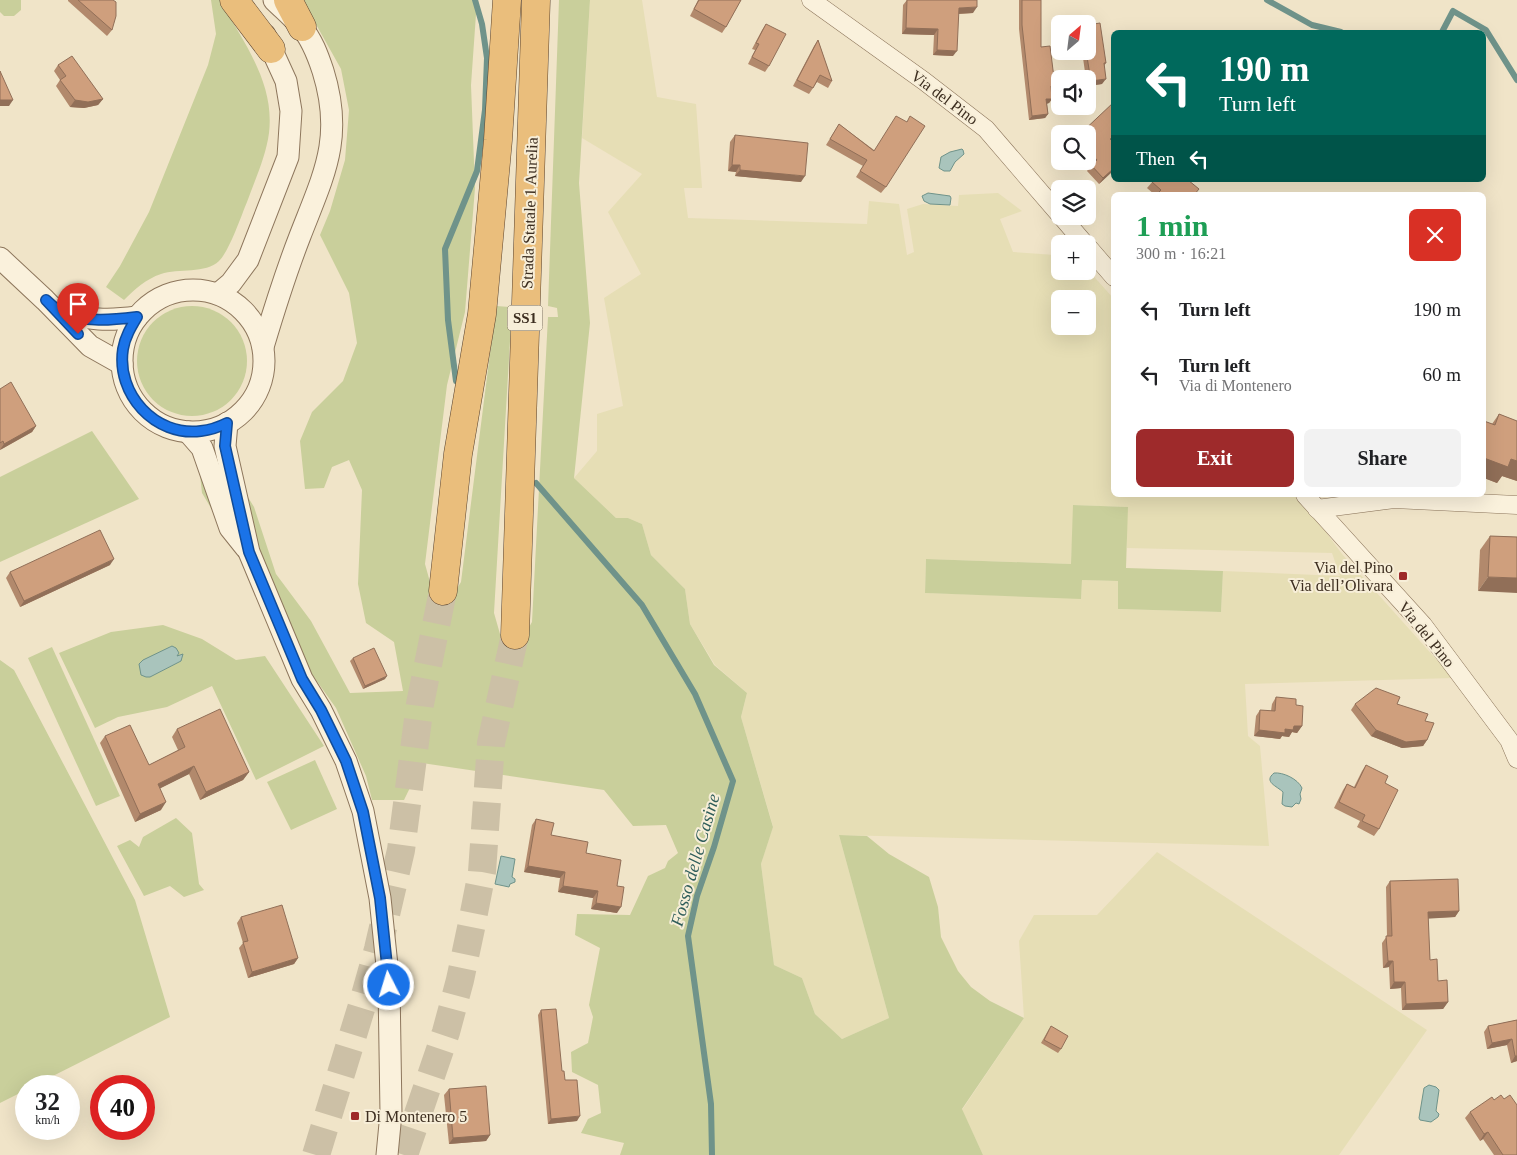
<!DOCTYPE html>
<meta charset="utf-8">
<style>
:root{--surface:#fff;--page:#f2f2f2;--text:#202124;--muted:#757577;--accent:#9e2a2b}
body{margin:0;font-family:Georgia,serif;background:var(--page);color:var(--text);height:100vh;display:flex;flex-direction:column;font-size:19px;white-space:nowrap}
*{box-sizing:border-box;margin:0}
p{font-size:16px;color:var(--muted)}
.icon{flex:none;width:28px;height:28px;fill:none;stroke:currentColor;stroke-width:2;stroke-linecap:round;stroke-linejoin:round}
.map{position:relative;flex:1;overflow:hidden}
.details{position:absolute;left:1111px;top:192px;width:375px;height:305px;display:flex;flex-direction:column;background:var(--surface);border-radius:8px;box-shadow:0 5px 20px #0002}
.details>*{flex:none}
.guide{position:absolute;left:1111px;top:30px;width:375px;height:152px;border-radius:8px;box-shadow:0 5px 20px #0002;background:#00695c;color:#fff;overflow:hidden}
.needle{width:32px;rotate:28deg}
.tools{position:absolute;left:1051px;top:15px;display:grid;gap:10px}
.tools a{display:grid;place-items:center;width:45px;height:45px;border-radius:8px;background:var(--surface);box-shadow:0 5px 20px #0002;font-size:25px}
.speed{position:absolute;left:15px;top:1075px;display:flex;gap:10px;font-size:25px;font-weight:700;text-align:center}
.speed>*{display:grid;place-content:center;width:65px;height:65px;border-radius:50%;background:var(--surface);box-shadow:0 5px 20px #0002;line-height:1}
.speed small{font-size:12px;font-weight:400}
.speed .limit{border:8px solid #d22;background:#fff;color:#111}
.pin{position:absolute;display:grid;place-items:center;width:42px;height:42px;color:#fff;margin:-51px -21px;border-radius:50% 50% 50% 0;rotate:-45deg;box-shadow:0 0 5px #0007}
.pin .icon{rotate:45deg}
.me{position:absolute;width:55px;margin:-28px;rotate:355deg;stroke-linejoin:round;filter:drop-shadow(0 0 4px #0008)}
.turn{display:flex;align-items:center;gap:18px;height:105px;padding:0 25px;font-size:22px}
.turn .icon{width:65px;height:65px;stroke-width:2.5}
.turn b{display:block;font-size:35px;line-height:42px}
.then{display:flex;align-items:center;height:48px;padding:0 25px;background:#0003;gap:10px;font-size:19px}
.round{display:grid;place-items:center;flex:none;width:52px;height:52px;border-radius:8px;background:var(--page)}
.head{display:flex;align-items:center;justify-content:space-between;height:85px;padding:0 25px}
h1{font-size:30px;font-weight:700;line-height:38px;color:#1e9e55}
.action{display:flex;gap:10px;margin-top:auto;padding:10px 25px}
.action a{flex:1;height:58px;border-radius:8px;background:var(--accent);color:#fff;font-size:20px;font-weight:700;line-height:58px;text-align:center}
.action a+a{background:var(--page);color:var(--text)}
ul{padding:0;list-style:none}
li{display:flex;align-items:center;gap:15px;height:65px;padding:0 25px}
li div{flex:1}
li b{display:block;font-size:19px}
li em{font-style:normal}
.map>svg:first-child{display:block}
.farmland{fill:#e6deb5;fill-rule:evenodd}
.green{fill:#c9cf9b;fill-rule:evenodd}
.water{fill:#a9c4bc;stroke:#6f938a}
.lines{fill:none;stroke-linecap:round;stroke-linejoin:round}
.stream{stroke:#6f938a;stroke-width:6}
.trunk-tunnel{stroke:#ccc0a6;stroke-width:28;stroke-dasharray:28 14;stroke-linecap:butt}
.minor-casing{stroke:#8d765c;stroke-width:19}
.tertiary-casing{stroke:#8d765c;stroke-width:23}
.trunk-casing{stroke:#5b4430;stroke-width:29}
.minor{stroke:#faf1dc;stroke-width:18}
.tertiary{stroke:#faf1dc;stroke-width:21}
.trunk{stroke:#eabe7c;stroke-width:28}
.wall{fill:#b2896c}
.shaded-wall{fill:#916f58}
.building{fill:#cf9f7d;stroke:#916f58}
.route-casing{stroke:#114b97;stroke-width:12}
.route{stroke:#1a73e8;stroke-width:9}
.poi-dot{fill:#9e2a2b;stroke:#f7eed8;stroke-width:2}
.labels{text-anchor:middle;stroke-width:4;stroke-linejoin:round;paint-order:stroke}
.shield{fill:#f7eed8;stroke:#756857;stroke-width:1}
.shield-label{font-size:15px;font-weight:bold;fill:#3d2e20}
.street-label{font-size:16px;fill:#3d2e20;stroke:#f7eed8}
.poi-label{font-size:16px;fill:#3d2e20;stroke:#f7eed8;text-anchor:end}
.water-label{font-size:18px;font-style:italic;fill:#2f5d5a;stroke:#f7eed8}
</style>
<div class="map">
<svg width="1517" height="1155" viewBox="0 0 1517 1155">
<rect width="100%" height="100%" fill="#f0e4c8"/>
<!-- farmland -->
<g class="farmland">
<path d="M590,0H642L657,97L696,104L702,188H684L688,218L867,224L869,201L899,204L907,255L914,252L907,209L923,204L958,206L959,195L998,193L1022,211L1000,219L1013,252L1055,255L1056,268L1060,269V271H1088V270L1114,299V495H1294L1314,516L1342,554L1453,678L1245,684L1248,736L1260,746L1269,846L839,835L889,1018L842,1039L815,1014L802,978L774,965L761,864L773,826L741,717L747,693L715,665L690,624L685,589L651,555L642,524L628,518H616L574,478L597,451V414L623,406L604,298L641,274L608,212L642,174L582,138ZM1060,299H1088V326H1060ZM1074,505L1127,507V548L1332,553L1340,576L1223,571L1221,612L1118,609V581L1082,580L1081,598L925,593L926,559L1071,564Z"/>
<polygon points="1157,852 1427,1030 1339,1155 983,1155 962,1110 1024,1018 1019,941 1034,915 1097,915"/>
</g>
<!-- green -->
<g class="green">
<polygon points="0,0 21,0 21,10 14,16 4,16 0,12"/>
<path d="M211,0H220C243,42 275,82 269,133C266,156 255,180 247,202C241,216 230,250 219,261C206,274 178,268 161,274C146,279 135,289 124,300L106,287L120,266L149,212L208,65L216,34Z"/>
<polygon points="300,0 477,0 471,85 475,188 465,312 447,385 425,564 430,582 438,593 453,595 461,582 496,306 512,307 494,613 500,634 513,643 524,636 532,622 548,317 558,317 557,308 548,306 559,0 590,0 579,183 590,323 574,478 616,518 628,518 642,524 651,555 685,589 690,624 714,665 747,693 741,717 773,827 761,864 774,965 802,978 815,1014 842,1039 889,1018 839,835 867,836 889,854 929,877 938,907 941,937 958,971 971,987 990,1001 1024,1018 962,1109 983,1155 620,1155 624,1143 581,1133 588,1119 601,1113 598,1085 572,1072 571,1052 588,1043 593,1017 589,1005 600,948 575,935 577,914 630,915 648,876 665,868 668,861 678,853 666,825 633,826 604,790 422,763 404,800 372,800 366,776 336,708 301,659 202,493 200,475 214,465 230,468 254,507 276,574 311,621 350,693 403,691 394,642 366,623 358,584 362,490 349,460 332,467 324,488 305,489 300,441 312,412 343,381 357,343 349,293 320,235 330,211 345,160 349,110 341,69 313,19"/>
<circle cx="192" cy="361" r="55"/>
<polygon points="92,431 139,499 0,562 0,477"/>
<polygon points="1073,505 1128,507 1126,568 1223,571 1221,612 1118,609 1118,581 1082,580 1081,599 925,593 926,559 1071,564"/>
<path d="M163,625L202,639L236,660L265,656L324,746L256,780L212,686L167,707L118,717L95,728L59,653L111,632ZM171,646L176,656L181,661L150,677L167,649Z"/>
<polygon points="52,647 120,796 96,806 28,658"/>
<polygon points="0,660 14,670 135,900 170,1017 33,1086 26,1086 26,1090 0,1103"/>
<polygon points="315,760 337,809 291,830 267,782"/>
<polygon points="176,818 192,833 199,884 204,890 184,897 170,886 144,896 117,846 130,840 139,847 143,837"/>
</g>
<!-- water -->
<g class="water">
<polygon points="962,149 963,150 964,154 955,162 950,171 944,171 939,168 941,157 950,152"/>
<polygon points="928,193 950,196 951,198 950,205 930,204 924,201 922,196"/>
<polygon points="172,646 176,648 179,653 177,656 183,654 181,661 150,677 146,677 141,675 139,664 143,660"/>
<path d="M1274,773C1283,772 1298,779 1302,788L1300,794L1301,799L1299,804L1296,803L1292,807L1285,806L1282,804L1283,792C1277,786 1263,782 1274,773Z"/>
<polygon points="501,856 515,859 512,877 515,879 515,882 510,884 509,887 495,884"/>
<polygon points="1429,1085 1436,1087 1439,1090 1436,1111 1439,1114 1438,1117 1431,1122 1420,1120 1419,1118 1424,1088"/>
</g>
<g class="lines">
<!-- stream -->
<g class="stream">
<polyline points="1267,0 1312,25 1341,32"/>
<polyline points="1442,32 1453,11 1486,30 1517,80"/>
<polyline points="456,381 448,320 445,249 477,171 485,110 487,58 482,24 475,0"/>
<polyline points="536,483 642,605 695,694 733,781 714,847 697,896 688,936 711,1104 712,1155"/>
</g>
<!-- trunk-tunnel -->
<g class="trunk-tunnel">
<polyline points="316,1155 364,999 378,949 401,850 420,704 443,591"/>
<polyline points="404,1155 446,1032 460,980 471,928 482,872 491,743 515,635"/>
</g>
<defs>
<g id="minor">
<polyline points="811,0 924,81 986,129 1060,215"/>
<polyline points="1061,216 1085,244"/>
<polyline points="1088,247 1114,277"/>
<polyline points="1305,495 1423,625 1509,740 1517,759"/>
<polyline points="1317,509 1394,499 1517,505"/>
</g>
<g id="tertiary">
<polyline points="0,258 45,300 90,346 122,364"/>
<circle cx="193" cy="361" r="71"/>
<polyline points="218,294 231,283 248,260 288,157 291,111 286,81 265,35"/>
<path d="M57,309L61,312C90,320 107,321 137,317"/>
<path d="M263,347C274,310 286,272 300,236C324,174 344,138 323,71C318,56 312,39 301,27C293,17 283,9 274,0"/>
<polyline points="227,423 225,446 249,552 302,679 321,710 346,761 363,811 380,898 389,985 391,1113 387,1155"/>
<polyline points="188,432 202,448 230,528 246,548"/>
</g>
<g id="trunk">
<polyline points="234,0 271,49"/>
<polyline points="288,0 302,27"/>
<polyline points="443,591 458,454 482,314 498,140 507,0"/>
<polyline points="515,635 536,0"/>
</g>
</defs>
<!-- minor casing -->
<use href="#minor" class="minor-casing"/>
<!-- tertiary casing -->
<use href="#tertiary" class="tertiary-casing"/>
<!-- trunk casing -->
<use href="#trunk" class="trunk-casing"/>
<!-- minor -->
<use href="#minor" class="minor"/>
<!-- tertiary -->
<use href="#tertiary" class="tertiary"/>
<!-- trunk -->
<use href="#trunk" class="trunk"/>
</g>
<!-- wall -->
<g class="wall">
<polygon points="68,0 113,0 112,30 107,36 68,1"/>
<polygon points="698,0 741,0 726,27 722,33 690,16"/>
<polygon points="907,0 973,13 958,14 953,56 933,55 934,35 902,34 903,5"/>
<polygon points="1019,0 1041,0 1041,47 1055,86 1052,90 1052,99 1049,103 1047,104 1048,114 1045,118 1029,120 1019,29"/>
<polygon points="766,24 769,66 765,72 748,64 755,50 752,49 762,30"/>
<polygon points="818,40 832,81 828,88 817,82 809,94 793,86 814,46"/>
<polygon points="1082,51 1088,51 1106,63 1104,66 1102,84 1088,86 1088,79 1086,79"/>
<polygon points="58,65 103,99 98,105 84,108 70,107 56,86 60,80 54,71"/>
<polygon points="839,124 874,150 886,187 881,193 856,177 863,166 826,145"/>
<polygon points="1088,134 1112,141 1114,170 1099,184 1087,171 1091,165 1088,161"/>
<polygon points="735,135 801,182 735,176 736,172 728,171 730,142"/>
<polygon points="1154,180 1195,195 1155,195 1147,188"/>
<polygon points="0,389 36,426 32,432 0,450"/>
<polygon points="1499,414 1517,421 1517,481 1502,476 1497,483 1484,478 1484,421 1492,424"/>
<polygon points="1490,536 1517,537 1478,591 1480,550"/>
<polygon points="110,565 20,607 6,578 10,572"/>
<polygon points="353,658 385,679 363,689 350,661"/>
<polygon points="1276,697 1296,705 1302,726 1297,733 1292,732 1289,737 1282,736 1280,739 1254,736 1256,716 1260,710 1271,711 1272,704"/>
<polygon points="1355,704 1397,704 1425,721 1427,740 1423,746 1402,748 1371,736 1351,710"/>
<polygon points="177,729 249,772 243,780 200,800 189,774 160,788 161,810 135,822 100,743 105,736 149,765 178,750 172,737"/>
<polygon points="1366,765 1385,783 1379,829 1374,836 1357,827 1360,821 1334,808 1343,790 1347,784 1354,787 1362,771"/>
<polygon points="536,819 551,835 586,853 617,886 617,913 591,909 593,898 558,892 560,878 524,872 532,825"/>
<polygon points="1390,881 1459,911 1455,917 1428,918 1430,960 1438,981 1448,1002 1443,1009 1402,1010 1401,988 1390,989 1389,967 1383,968 1382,943 1387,936 1386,887"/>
<polygon points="241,917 298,958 294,964 248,978 239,948 243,943 237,923"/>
<polygon points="541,1010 565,1080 577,1121 548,1124 538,1015"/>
<polygon points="1517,1020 1517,1061 1511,1063 1507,1045 1487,1049 1484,1032 1488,1026"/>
<polygon points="1049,1029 1061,1049 1058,1053 1041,1043"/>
<polygon points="449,1089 490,1135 486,1141 449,1144 444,1095"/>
<polygon points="1470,1112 1517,1155 1494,1155 1483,1139 1480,1141 1465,1118"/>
</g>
<!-- shaded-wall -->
<g class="shaded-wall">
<polygon points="977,7 973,13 955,14 959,8"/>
<polygon points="906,28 938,29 934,35 902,34"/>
<polygon points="937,50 957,51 953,56 933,55"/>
<polygon points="1106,79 1102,84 1088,86 1091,81"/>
<polygon points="103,99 98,105 84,108 70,107 75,100"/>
<polygon points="1046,99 1052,99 1049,103 1043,104"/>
<polygon points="0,100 13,100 9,106 0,106"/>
<polygon points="1048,114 1045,118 1029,120 1032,116"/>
<polygon points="732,165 740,165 736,172 728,171"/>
<polygon points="1114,168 1114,170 1099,184 1103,178"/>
<polygon points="740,170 805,176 801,182 735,176"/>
<polygon points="36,426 32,432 0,450 4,444"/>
<polygon points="1484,458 1511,459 1517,461 1517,481 1502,476 1497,483 1484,478"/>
<polygon points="114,559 110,565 20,607 24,601"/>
<polygon points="1488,577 1517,578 1517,593 1478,591"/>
<polygon points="387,676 385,679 363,689 365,686"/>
<polygon points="1294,726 1302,726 1297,733 1292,732 1289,737 1282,736 1280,739 1254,736 1259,730 1285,729"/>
<polygon points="1376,730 1427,740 1423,746 1402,748 1371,736"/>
<polygon points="194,766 189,774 153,792 158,784"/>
<polygon points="249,772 243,780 200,800 206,792"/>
<polygon points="166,802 161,810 135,822 140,814"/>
<polygon points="528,866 565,872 560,878 524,872"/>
<polygon points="563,886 598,891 593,898 558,892"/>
<polygon points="596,903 621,907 617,913 591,909"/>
<polygon points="1459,911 1455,917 1423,919 1428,912"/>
<polygon points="298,958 294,964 248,978 252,972"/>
<polygon points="1388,961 1393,961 1389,967 1383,968"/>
<polygon points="1394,982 1405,982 1401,988 1390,989"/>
<polygon points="1448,1002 1443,1009 1402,1010 1406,1004"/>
<polygon points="1512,1039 1507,1045 1487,1049 1492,1043"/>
<polygon points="1515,1056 1517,1056 1517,1061 1511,1063"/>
<polygon points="580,1116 577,1121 548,1124 551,1119"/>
<polygon points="1488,1132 1483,1139 1480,1141 1484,1134"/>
<polygon points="490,1135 486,1141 449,1144 453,1138"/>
</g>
<!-- building -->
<g class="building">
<polygon points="78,0 113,0 116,2 116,16 112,30"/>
<polygon points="699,0 741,0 726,27 694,9"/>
<polygon points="907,0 977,0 977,7 959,8 957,51 937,50 938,29 906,28"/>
<polygon points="1022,0 1041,0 1041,47 1050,46 1055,86 1051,86 1052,99 1046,99 1048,114 1032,116 1022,25"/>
<polygon points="1100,23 1106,63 1104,63 1106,79 1091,81 1086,51 1088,51 1088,25"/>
<polygon points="766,24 786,34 769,66 752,57 759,44 756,43"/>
<polygon points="818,40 832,81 820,75 813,88 797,80"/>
<polygon points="72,56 103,99 88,102 75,100 60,80 66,76 58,65"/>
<polygon points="0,71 13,100 0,100"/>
<polygon points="1114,102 1114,136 1110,139 1114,143 1114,168 1103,178 1091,165 1097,160 1088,150 1088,134 1080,134"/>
<polygon points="896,116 907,122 910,116 925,126 886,187 860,171 867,160 830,139 839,124 874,151"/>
<polygon points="735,135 808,143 805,176 740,170 740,165 732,165"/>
<polygon points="1154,180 1188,180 1199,189 1194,195 1156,195 1161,190 1152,182"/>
<polygon points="11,382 36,426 4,444 3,441 0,443 0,389"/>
<polygon points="1499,414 1517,421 1517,461 1511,459 1508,467 1484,458 1484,421 1495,425"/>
<polygon points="100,530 114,559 24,601 10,572"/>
<polygon points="1490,536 1517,537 1517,578 1488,577"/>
<polygon points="374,648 387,676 365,686 353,658"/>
<polygon points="1376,688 1400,697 1397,704 1428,714 1425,721 1434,723 1427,740 1406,742 1376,730 1355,704"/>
<polygon points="1276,697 1296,699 1296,705 1303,706 1302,726 1294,726 1293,730 1285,729 1285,733 1259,730 1260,710 1275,711"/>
<polygon points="220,709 249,772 206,792 194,766 158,784 166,802 140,814 105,736 130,725 149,765 185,747 177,729"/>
<polygon points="1366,765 1388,776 1385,783 1398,790 1379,829 1362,821 1365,815 1339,802 1347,784 1355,788"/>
<polygon points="536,819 554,823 551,835 588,842 586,853 621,860 617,886 624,887 621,907 596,903 598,891 563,886 565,872 528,866"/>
<polygon points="1458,879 1459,911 1428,912 1430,960 1437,959 1438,981 1447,980 1448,1002 1406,1004 1405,982 1394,982 1393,961 1388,961 1386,936 1392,936 1390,881"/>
<polygon points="282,905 298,958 252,972 243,942 248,941 241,917"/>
<polygon points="556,1009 562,1071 564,1071 565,1080 577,1080 580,1116 551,1119 541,1010"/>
<polygon points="1517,1020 1517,1056 1515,1056 1512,1039 1492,1043 1488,1026"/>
<polygon points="1051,1026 1068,1036 1061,1049 1044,1040"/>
<polygon points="486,1086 490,1135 453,1138 449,1089"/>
<polygon points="1501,1095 1504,1099 1510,1095 1517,1105 1517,1155 1503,1155 1488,1132 1484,1134 1470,1112 1492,1097 1494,1100"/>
</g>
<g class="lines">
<defs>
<path id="route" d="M78,334L46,300C50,304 56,309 61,312C85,323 112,320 137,317C131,327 125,337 123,349C116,394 155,437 201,431C210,430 219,427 227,423L225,446L249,552L302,679L321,710L346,761L363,812L380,898L389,985"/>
</defs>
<!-- route casing -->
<use href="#route" class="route-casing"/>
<!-- route -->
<use href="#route" class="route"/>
</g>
<!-- markers -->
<g class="poi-dot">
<rect x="1398" y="571" width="10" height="10" rx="2.5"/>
<rect x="350" y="1111" width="10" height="10" rx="2.5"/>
</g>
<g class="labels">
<!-- shield labels -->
<rect class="shield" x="507.5" y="305.5" width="35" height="25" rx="4"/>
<g class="shield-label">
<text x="525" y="323">SS1</text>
</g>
<!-- street labels -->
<g class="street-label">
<text transform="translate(945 97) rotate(37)" y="6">Via del Pino</text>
<text transform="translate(529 213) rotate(-88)" y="6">Strada Statale 1 Aurelia</text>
<text transform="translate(1427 634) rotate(51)" y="6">Via del Pino</text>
</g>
<!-- poi labels -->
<g class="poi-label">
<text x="1393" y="573">Via del Pino<tspan x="1393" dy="18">Via dell’Olivara</tspan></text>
<text x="365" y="1122" text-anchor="start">Di Montenero 5</text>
</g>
<!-- water labels -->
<g class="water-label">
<text transform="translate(695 860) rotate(-74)" y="6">Fosso delle Casine</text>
</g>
</g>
</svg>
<div class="tools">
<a><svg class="needle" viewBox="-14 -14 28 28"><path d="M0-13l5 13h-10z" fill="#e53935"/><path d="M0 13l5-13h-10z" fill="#757577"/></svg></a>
<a><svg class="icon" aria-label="sound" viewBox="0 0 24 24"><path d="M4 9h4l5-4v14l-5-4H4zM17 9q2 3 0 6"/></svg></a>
<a><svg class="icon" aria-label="search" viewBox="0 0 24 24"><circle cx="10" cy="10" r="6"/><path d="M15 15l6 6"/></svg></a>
<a><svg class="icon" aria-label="layers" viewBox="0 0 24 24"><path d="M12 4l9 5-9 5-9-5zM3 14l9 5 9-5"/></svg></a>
<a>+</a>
<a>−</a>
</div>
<div class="speed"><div>32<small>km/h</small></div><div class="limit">40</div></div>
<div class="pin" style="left:78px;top:334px;background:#d93025"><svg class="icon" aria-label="arrive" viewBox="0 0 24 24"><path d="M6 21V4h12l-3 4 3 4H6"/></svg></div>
<svg class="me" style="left:389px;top:985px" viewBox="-20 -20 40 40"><circle r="17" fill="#1a73e8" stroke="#fff" stroke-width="3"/><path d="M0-11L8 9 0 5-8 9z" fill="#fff"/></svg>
<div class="guide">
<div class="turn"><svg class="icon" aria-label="left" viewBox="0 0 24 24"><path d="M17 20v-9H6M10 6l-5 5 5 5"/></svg><div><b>190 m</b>Turn left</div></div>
<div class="then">Then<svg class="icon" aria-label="left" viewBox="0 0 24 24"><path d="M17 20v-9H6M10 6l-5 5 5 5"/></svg></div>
</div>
<section class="details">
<div class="head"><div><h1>1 min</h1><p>300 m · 16:21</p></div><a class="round" style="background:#d93025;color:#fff"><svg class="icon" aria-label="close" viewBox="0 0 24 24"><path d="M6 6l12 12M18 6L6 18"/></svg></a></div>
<ul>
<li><svg class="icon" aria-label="left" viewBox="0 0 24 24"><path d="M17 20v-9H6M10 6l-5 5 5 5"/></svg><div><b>Turn left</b></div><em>190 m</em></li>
<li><svg class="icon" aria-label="left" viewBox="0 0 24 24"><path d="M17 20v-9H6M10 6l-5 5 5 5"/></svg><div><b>Turn left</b><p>Via di Montenero</p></div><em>60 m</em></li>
</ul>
<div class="action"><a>Exit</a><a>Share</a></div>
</section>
</div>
